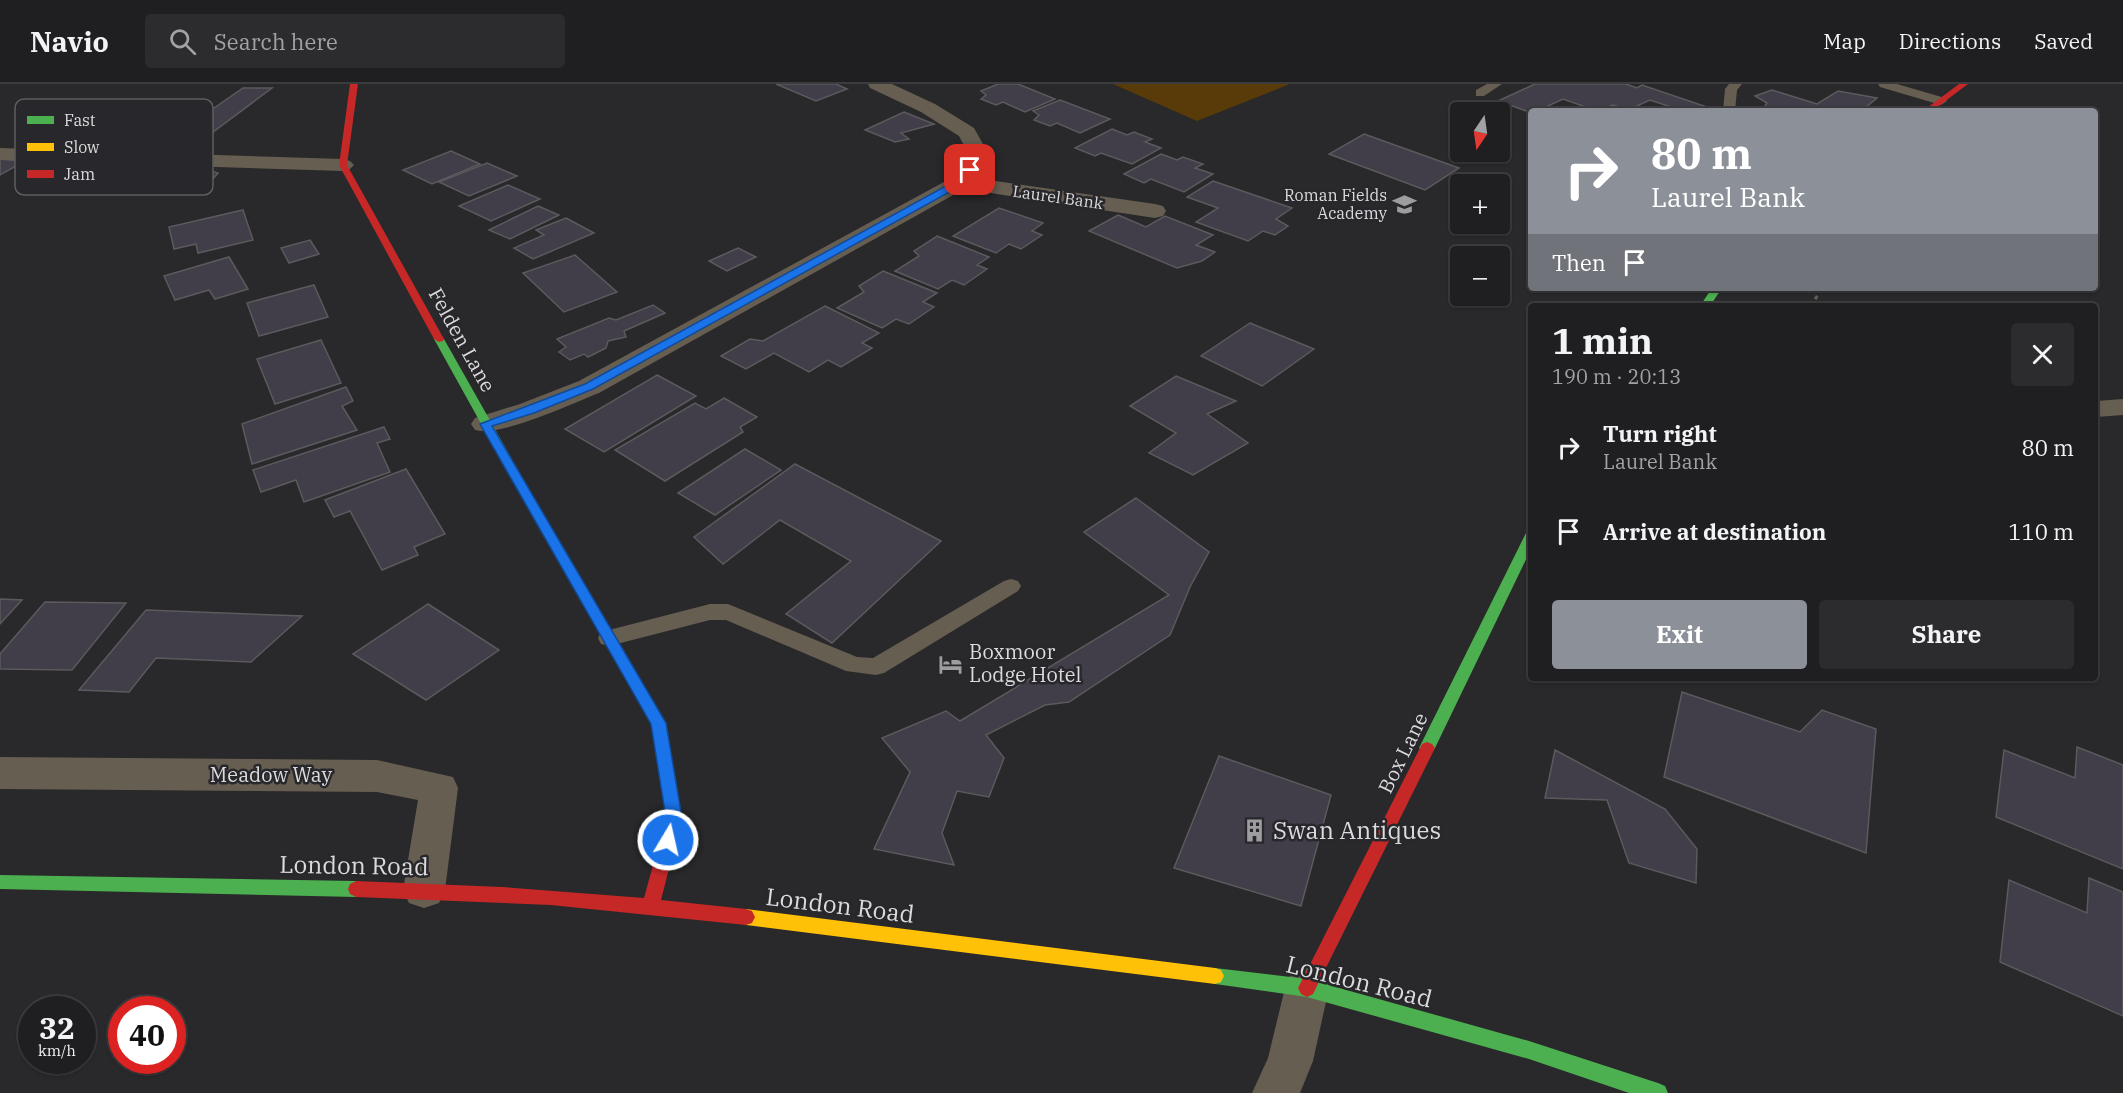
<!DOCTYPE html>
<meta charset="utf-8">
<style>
:root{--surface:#1f1e20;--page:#2c2b2d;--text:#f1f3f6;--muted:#a1a2a5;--line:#3c3c3e;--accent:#8c9099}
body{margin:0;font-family:"IBM Plex Serif",serif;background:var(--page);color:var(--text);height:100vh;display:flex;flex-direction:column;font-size:22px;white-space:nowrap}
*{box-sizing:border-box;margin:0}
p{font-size:20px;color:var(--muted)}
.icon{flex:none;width:33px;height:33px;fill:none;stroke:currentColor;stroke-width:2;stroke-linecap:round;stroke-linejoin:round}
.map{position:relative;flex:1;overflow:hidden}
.sheet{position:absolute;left:1528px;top:219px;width:570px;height:378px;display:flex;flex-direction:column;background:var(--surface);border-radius:6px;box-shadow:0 2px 4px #0004,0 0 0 2px var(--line)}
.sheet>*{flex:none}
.hud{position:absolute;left:1528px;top:24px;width:570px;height:183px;border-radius:6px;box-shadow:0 2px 4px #0004,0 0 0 2px var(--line);background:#8c9099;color:#fff;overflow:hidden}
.needle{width:39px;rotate:193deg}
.fabs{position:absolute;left:1450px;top:18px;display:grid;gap:12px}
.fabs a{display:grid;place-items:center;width:60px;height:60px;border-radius:6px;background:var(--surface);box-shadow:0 2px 4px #0004,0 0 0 2px var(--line);font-size:30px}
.speed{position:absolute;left:18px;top:912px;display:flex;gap:12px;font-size:30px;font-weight:700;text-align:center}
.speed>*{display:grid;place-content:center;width:78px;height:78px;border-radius:50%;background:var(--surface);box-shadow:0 2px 4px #0004,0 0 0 2px var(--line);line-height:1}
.speed small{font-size:15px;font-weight:400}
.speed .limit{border:9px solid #d22;background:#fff;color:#111}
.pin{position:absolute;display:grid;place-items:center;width:51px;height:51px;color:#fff;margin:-26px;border-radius:12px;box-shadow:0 3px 9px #0006}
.me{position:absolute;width:66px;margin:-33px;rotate:9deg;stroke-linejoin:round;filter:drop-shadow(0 0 4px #0008)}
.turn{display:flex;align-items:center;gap:21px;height:126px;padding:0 24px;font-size:27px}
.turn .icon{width:78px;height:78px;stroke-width:2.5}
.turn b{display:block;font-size:42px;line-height:51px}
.then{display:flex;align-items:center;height:57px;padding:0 24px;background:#0003;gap:12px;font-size:22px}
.round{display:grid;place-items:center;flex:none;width:63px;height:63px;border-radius:6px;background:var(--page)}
.summary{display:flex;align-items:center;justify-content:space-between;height:102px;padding:0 24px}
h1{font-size:36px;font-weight:700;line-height:45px}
.cta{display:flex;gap:12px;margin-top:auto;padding:12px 24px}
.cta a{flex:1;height:69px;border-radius:6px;background:var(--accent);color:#fff;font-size:24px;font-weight:700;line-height:69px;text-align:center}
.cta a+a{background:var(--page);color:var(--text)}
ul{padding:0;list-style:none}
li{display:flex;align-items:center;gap:18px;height:84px;padding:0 24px}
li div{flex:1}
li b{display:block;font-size:22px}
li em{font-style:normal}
header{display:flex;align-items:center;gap:36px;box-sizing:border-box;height:84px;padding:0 30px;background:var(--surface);border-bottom:2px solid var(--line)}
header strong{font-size:28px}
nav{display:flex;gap:33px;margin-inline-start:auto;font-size:21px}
.search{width:420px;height:54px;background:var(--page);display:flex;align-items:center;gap:15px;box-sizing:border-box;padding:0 21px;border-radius:6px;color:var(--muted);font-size:22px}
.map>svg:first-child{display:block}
.green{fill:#583b09}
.building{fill:#413d49;stroke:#5b5a5c;stroke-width:1.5}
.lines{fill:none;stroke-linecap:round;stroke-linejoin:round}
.path{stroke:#645e58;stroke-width:3;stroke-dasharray:4 4;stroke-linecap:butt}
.lane{fill:#675e52;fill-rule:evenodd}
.street{fill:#675e52;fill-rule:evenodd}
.fast{fill:#4caf50;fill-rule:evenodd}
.slow{fill:#ffc107;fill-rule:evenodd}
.jam{fill:#c62828;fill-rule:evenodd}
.route{fill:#1a73e8;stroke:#114b97;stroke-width:1.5}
.labels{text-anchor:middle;stroke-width:5;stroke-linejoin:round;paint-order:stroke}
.far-poi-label{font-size:16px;fill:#dbdbdd;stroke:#28272b;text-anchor:end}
.far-street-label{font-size:16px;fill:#dbdbdd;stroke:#28272b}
.street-label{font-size:20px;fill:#dbdbdd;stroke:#28272b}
.poi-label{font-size:20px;fill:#dbdbdd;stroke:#28272b;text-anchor:start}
.near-poi-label{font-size:24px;fill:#dbdbdd;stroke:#28272b;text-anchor:start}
.near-street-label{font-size:24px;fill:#dbdbdd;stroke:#28272b}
.key{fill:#28272b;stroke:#5e5d60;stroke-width:1.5}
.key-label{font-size:16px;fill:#dbdbdd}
</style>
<header>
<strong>Navio</strong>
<div class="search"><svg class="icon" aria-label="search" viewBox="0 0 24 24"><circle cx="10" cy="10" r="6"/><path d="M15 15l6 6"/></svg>Search here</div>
<nav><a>Map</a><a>Directions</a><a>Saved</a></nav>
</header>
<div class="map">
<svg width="2123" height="1009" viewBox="0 0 2123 1009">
<rect width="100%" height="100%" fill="#29282a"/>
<!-- green -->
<polygon class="green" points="1113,0 1290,0 1197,37"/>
<!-- building -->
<g class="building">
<polygon points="776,0 836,0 847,5 816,17"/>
<polygon points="998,0 1018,0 1055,15 1025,28 1003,18 996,21 981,15 986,11 981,7"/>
<polygon points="1535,0 1626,0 1637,4 1642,1 1713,25 1708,27 1683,27 1650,16 1628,26 1613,21 1597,27 1563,15 1537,27 1532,27 1532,29 1498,17"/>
<polygon points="243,4 272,4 205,54 172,53 188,41 177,41 202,24 214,24"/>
<polygon points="1772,6 1817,20 1838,7 1877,14 1865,24 1872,27 1761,27 1767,19 1755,12"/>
<polygon points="1060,16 1110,35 1080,49 1057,39 1050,42 1034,36 1039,31 1033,27"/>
<polygon points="904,28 934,40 901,49 909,55 895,58 865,46"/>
<polygon points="1112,45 1127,51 1134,48 1152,55 1145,58 1161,64 1132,80 1101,69 1095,72 1075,64"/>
<polygon points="1364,50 1459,84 1425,106 1329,70"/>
<polygon points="451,67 480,80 432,100 403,86"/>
<polygon points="1161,70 1177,76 1183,73 1203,80 1195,84 1213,90 1184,108 1151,95 1144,99 1124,90"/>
<polygon points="0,75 25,77 0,91"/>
<polygon points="487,79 517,92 469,112 439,98"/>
<polygon points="155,83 205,85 218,89 209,99 142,97"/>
<polygon points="1213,97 1292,124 1276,135 1288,142 1275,151 1263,147 1248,157 1196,138 1218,124 1187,113"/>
<polygon points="508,101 540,115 491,137 459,122"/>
<polygon points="538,122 559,131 510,155 489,146"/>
<polygon points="999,124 1043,139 1032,147 1042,151 1021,165 1009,160 996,169 953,152"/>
<polygon points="243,126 253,156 198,169 196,160 174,165 169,143"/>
<polygon points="1118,131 1146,143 1165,132 1213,151 1196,161 1215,168 1202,177 1177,184 1089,147"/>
<polygon points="566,134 594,149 533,175 514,164 544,151 536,146"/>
<polygon points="937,152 989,173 977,181 987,185 964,201 952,196 938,205 895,187 919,172 914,167"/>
<polygon points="310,156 319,170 289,179 281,164"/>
<polygon points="738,164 756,173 727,187 709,177"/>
<polygon points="575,171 617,208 564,228 523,189"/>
<polygon points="229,173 248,205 215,215 209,206 175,216 164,192"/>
<polygon points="883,187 937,209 923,218 934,223 909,240 896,235 882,244 837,224 864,208 859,202"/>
<polygon points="314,201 328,233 259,252 247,219"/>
<polygon points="653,221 665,229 624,247 626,253 608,257 606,264 588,273 584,270 570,276 559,268 566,263 557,255 609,234 616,236"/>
<polygon points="825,222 879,249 862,259 872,264 841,283 828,276 809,288 774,269 746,285 721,272 750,255 763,257"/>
<polygon points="1250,239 1314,265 1262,302 1201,272"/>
<polygon points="321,256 341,299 275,320 257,275"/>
<polygon points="657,291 696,312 604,368 565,345"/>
<polygon points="1176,292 1236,317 1207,330 1248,359 1193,391 1149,369 1176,349 1130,322"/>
<polygon points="346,303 353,317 342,322 357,346 252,380 242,340"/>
<polygon points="724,314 757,333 740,343 743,348 665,397 615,366 695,319 706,325"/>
<polygon points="384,343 390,355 377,359 390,388 304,418 296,396 261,408 253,386"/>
<polygon points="745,365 781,386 715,431 678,409"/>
<polygon points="795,380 941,457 832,559 786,530 851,477 780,436 723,480 694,453"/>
<polygon points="406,385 445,450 414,463 418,471 382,486 350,427 334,433 325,416"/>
<polygon points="1136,414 1209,468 1190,503 1170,551 1069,618 1045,621 986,651 1004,674 989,713 957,707 942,749 954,781 874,765 910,688 882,654 946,627 960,637 1169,511 1084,448"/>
<polygon points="0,515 22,516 0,540"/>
<polygon points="45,518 126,519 72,586 0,585 0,570"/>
<polygon points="428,520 499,566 426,616 353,570"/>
<polygon points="146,526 302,532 251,578 156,574 129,608 79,606"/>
<polygon points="1682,608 1800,648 1822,626 1876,645 1866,769 1664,693"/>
<polygon points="2077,663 2123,681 2123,785 1996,733 2004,666 2075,694"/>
<polygon points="1555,666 1665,725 1697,765 1696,799 1629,779 1607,716 1545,714"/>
<polygon points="1219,672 1331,711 1301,822 1174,784"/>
<polygon points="2089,794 2123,808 2123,932 2000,878 2009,796 2087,829"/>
</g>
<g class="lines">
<!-- path -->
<polyline class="path" points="1811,222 1822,204"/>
<!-- lane -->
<g class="lane">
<polygon points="1487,0 1502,0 1484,12 1476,12 1476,6"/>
<polygon points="1729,0 1742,0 1737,6 1735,27 1723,27 1725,5"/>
<polygon points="1878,0 1897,0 1945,14 1947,17 1941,21 1880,3"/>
<polygon points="1011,495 1018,497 1021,502 1018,507 884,589 876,591 846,587 726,536 710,536 609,562 601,560 598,554 601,548 609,546 710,520 728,520 857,573 873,574 1004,497"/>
</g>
<!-- street -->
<g class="street">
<path d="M868,0H892L935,20L974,44L988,69L975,94L1155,120L1163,122L1166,127L1163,132L1155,134L964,105L599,309C571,320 501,353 475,346L471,340L475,334L520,320L579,297L953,93L968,69L959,52L921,28L870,4Z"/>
<polygon points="0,64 343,75 350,77 354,81 350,85 343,87 0,76"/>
<polygon points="2123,315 2123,331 2096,333 2096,317"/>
<polygon points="0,673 377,676 453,693 458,704 445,806 439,819 424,824 409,819 403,806 418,716 377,708 0,705"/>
<polygon points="1307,883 1323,889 1329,904 1313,977 1300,1009 1252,1009 1268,974 1285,904 1291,889"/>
</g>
<!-- fast -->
<g class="fast">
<polygon points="1712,204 1722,204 1710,222 1700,222"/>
<polygon points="439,252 444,255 556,453 555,456 550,457 544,453 434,255"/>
<polygon points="1532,445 1532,463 1435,664 1432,668 1427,670 1422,668 1419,664 1526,449"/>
<polygon points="0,791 356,797 362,800 364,805 362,810 356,813 0,805"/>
<polygon points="1215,884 1307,895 1529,957 1658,999 1665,1002 1668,1009 1629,1009 1529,975 1307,913 1215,900 1209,898 1206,892 1209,886"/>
</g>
<!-- slow -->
<polygon class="slow" points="746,825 1215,884 1221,886 1224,892 1221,898 1215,900 746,841 740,839 737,833 740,827"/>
<!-- jam -->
<g class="jam">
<polygon points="350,0 358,0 347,81 444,255 443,257 439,258 434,255 339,81"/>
<polygon points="1959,0 1968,0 1932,27 1923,27"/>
<polygon points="550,449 556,453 666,639 682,734 661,816 746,825 752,827 755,833 752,839 746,841 551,821 356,813 350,810 348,805 350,800 356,797 502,803 644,814 666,734 651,639 544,453"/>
<polygon points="1427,658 1432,660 1435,664 1313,910 1307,913 1301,910 1298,904 1301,898 1422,660"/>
</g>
</g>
<!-- route -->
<polygon class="route" points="967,84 975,86 964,100 593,305 534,329 492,342 666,639 682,734 674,761 668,763 662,761 660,756 666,734 651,640 480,340 585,300 957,96"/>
<!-- icons -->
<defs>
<symbol id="school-bare" viewBox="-9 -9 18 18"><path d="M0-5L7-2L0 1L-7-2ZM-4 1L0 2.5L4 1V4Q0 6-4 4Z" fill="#9d9c9e" stroke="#28272b" stroke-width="2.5" paint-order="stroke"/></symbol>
<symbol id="hotel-bare" viewBox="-9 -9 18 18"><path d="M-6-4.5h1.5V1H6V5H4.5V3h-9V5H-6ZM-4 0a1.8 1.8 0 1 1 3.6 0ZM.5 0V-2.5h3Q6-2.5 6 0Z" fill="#9d9c9e" stroke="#28272b" stroke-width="2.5" paint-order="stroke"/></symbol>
<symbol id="building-bare" viewBox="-9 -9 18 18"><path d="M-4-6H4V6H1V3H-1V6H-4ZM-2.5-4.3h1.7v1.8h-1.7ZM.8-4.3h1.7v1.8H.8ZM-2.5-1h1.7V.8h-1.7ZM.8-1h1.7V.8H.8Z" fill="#9d9c9e" stroke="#28272b" stroke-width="2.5" paint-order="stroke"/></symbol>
</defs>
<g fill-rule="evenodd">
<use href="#school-bare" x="1388" y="104" width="33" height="33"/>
<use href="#hotel-bare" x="934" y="564" width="33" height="33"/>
<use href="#building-bare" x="1238" y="730" width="33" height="33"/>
</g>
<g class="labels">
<!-- far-poi labels -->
<g class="far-poi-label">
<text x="1387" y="117">Roman Fields<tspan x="1387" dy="18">Academy</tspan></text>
</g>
<!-- far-street labels -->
<g class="far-street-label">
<text transform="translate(1058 113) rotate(8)" y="6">Laurel Bank</text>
</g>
<!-- street labels -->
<g class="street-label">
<text transform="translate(462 256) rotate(61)" y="7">Felden Lane</text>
<text transform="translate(1403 669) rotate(-64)" y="7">Box Lane</text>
<text x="271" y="698">Meadow Way</text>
</g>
<!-- poi labels -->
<g class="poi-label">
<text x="969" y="575">Boxmoor<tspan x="969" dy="23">Lodge Hotel</tspan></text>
</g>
<!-- near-poi labels -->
<g class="near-poi-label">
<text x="1273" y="755">Swan Antiques</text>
</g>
<!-- near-street labels -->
<g class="near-street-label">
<text transform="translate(354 782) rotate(1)" y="8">London Road</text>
<text transform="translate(840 822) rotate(7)" y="8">London Road</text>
<text transform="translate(1359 898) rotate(14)" y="8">London Road</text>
</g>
</g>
<!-- legend -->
<rect x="15" y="15" width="198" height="96" rx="9" class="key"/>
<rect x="27" y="32" width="27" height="8" fill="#4caf50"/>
<rect x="27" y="59" width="27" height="8" fill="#ffc107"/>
<rect x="27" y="86" width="27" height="8" fill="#c62828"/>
<g class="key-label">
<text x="64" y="42">Fast</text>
<text x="64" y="69">Slow</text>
<text x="64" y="96">Jam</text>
</g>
</svg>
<div class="fabs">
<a><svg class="needle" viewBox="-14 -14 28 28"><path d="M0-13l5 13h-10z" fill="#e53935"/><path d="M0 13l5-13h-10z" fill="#a1a2a5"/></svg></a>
<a>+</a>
<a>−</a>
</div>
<div class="speed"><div>32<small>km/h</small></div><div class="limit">40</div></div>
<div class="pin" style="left:970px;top:86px;background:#d93025"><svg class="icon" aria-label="arrive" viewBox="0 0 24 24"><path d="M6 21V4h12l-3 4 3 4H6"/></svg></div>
<svg class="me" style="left:668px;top:756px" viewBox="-20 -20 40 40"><circle r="17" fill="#1a73e8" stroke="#fff" stroke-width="3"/><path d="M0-11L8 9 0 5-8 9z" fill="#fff"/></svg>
<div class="hud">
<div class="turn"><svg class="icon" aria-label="right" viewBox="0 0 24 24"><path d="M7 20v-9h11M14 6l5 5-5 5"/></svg><div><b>80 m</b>Laurel Bank</div></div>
<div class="then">Then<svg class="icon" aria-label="arrive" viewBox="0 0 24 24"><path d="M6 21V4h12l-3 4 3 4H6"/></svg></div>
</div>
<section class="sheet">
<div class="summary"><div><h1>1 min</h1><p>190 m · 20:13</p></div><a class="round"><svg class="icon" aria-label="close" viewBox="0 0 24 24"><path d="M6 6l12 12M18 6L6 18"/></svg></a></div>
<ul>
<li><svg class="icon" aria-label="right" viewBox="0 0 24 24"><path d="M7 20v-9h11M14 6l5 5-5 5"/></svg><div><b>Turn right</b><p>Laurel Bank</p></div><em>80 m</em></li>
<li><svg class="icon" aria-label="arrive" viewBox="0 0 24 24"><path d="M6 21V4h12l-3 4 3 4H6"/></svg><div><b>Arrive at destination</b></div><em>110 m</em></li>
</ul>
<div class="cta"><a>Exit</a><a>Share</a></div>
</section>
</div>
